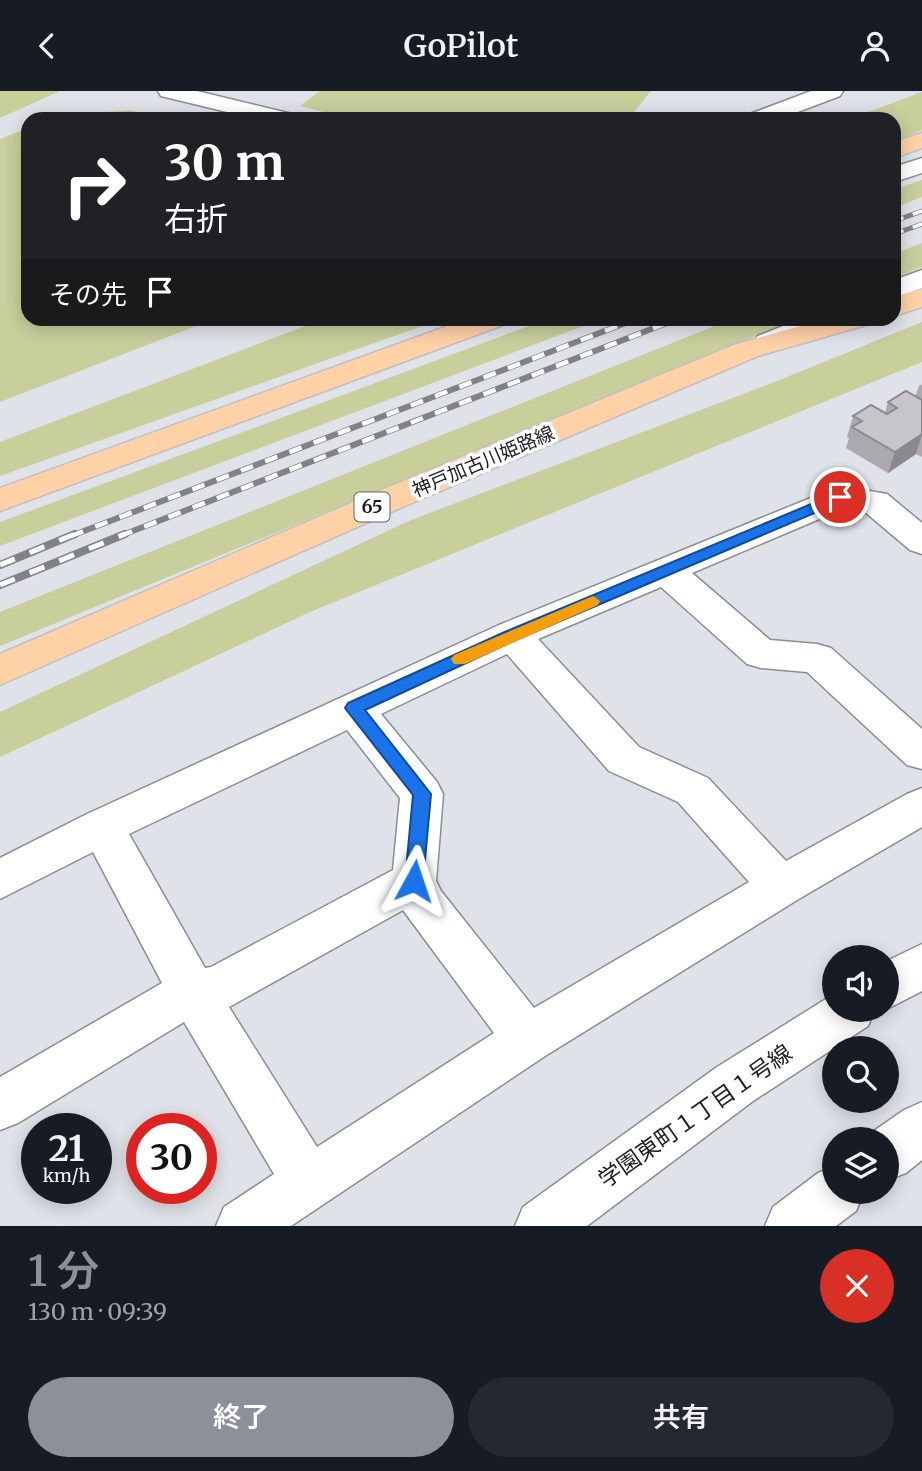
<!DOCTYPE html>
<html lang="ja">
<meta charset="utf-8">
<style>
:root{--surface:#171b24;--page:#242831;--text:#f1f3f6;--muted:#9ea1a6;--accent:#8c9099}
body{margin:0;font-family:Merriweather,"Noto Sans JP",serif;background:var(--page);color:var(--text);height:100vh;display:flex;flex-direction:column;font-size:26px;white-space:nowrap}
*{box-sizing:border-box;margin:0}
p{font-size:23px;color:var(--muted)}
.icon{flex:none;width:38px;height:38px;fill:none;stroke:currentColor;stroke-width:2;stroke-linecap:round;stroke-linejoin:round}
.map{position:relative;height:1135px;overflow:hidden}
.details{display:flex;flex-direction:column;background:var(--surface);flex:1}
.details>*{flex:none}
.banner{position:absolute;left:21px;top:21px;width:880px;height:214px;border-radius:21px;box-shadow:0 4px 18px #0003;background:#202124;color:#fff;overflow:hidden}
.controls{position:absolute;left:822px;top:854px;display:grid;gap:14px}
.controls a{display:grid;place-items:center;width:77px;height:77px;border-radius:50%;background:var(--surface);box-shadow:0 4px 18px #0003;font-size:35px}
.speed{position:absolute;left:21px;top:1022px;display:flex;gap:14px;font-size:35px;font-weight:700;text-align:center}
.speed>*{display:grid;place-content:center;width:91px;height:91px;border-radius:50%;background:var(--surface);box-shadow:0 4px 18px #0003;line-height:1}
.speed small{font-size:18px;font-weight:400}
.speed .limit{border:10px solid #d22;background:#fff;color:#111}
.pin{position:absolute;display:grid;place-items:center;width:60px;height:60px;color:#fff;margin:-30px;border:4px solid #fff;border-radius:50%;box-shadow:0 2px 7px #0007}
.me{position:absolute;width:77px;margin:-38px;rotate:5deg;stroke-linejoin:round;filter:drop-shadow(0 0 5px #0008)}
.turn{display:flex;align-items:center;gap:24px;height:147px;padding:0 28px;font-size:32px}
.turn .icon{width:91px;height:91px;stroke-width:2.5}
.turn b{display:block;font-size:49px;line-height:60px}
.then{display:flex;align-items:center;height:66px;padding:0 28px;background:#0003;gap:14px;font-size:26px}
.round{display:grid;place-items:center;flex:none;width:74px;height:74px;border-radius:37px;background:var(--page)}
.head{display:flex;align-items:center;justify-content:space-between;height:119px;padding:0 28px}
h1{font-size:42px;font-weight:600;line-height:52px;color:var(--accent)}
.button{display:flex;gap:14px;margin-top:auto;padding:14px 28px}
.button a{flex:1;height:80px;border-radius:42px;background:var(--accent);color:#fff;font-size:28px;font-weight:600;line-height:80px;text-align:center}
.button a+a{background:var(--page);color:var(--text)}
header{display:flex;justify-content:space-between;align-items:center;height:91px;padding:0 28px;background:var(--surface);font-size:32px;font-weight:600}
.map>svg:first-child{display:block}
.green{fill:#c8cf9b}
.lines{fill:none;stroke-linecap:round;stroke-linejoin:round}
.minor-casing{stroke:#8b8d93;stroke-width:3}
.major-casing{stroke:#c0c0c1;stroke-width:3}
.minor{fill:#fff;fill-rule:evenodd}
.major{fill:#fed1a7;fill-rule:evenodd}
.rail-far2-casing{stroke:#808286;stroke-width:5}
.rail-far1-casing{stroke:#808286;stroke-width:6}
.rail-casing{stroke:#808286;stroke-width:8}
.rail-far2{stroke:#fff;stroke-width:3.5;stroke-dasharray:10;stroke-linecap:butt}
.rail-far1{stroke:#fff;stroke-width:4.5;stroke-dasharray:13;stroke-linecap:butt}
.rail{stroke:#fff;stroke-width:5;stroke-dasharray:16;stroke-linecap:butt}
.wall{fill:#aba9ae}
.shaded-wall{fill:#8b898d}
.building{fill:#c7c4ca;stroke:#8b898d;stroke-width:2}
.route{fill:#1a73e8;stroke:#114b97;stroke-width:2}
.slow{fill:#f59e0b}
.labels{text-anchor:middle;stroke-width:7;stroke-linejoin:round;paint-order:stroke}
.shield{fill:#fff;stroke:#616264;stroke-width:2}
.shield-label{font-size:18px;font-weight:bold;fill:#1d1e21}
.street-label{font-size:19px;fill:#1d1e21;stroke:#fff}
.near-street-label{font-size:23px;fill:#1d1e21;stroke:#fff}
</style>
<header><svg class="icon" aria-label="back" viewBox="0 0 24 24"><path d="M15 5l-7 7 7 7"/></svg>GoPilot<svg class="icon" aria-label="person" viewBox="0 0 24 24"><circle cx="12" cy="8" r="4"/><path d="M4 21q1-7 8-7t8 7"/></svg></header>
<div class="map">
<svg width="922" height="1135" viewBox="0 0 922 1135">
<rect width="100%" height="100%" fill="#dfe2e8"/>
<!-- green -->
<g class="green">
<polygon points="0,0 60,0 0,27"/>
<polygon points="320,0 651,0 628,28 352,28 300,15"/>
<polygon points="922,1 922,39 894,51 894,28 850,28"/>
<polygon points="130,19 166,28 52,28 58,26"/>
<polygon points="28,37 28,228 214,228 0,311 0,48"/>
<polygon points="922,89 922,106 894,117 894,99"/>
<polygon points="922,152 922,176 894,187 894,163"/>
<polygon points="324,228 442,228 0,385 0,351"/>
<polygon points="548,228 602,228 0,455 0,431"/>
<polygon points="732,228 796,228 0,555 0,521"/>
<polygon points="922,231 922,271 310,521 0,666 0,621 411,429 777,290"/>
</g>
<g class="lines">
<defs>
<g id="minor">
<polygon points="158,0 197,0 292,23 296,28 256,28 161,5"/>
<polygon points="811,0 843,0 840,5 779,28 746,28 750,23"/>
<polygon points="922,67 922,82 894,91 894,76"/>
<polygon points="922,179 922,197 894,207 894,189"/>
<path d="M800,228H838L834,234C812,243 782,263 758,257L753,251L758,245Z"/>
<path d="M840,395L887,403L922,432V463L910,459L865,421L843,418L692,482L770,549L817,553L831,557L922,638V678L907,674L807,581L761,577L747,573L661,496L538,548L639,656L708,687L786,770L907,703L922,697V736L797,809L545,965L291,1135H216L224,1116L274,1083L184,931L18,1032L0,1039V986L162,892L93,761L0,808V767L87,723L499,534ZM507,563L609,680L678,711L749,791L534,917L441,800L436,790L443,703L437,691L381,623ZM347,639L400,707L393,779L211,876L205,877L129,743ZM403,819L494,942L317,1056L229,916Z"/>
<polygon points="922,853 922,900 887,918 887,870"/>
<polygon points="834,903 835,919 875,919 868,935 753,1010 587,1135 515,1135 523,1116 717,976"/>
<polygon points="922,1011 922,1069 906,1082 887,1089 887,1048 867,1048 868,1044 904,1019"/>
<polygon points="835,1075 835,1101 864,1101 856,1120 836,1135 765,1135 773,1116 818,1082"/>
</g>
<g id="major">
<polygon points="922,42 922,57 894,67 894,51"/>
<polygon points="922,198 922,216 894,225 894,206"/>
<polygon points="467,228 507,228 503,234 0,420 0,397"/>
<polygon points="826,228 870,228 866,234 758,265 391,421 0,594 0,563 367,405 736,253"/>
</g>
</defs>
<!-- minor casing -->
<use href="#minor" class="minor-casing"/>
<!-- major casing -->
<use href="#major" class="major-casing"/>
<!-- minor -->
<use href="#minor" class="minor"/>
<!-- major -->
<use href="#major" class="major"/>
<defs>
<g id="rail-far2">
<polyline points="894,130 922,120"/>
<polyline points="894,143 922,133"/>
</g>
<g id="rail-far1">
<polyline points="71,445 636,228"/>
<polyline points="120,445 677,228"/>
</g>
<g id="rail">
<polyline points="0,474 75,443"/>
<polyline points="0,494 125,443"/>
</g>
</defs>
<!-- rail-far2 casing -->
<use href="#rail-far2" class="rail-far2-casing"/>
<!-- rail-far1 casing -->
<use href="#rail-far1" class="rail-far1-casing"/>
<!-- rail casing -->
<use href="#rail" class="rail-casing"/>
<!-- rail-far2 -->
<use href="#rail-far2" class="rail-far2"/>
<!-- rail-far1 -->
<use href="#rail-far1" class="rail-far1"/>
<!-- rail -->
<use href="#rail" class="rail"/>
</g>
<!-- wall -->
<polygon class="wall" points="922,293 922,366 916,363 888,382 846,357 849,347 847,346 853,325 885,322 888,311 915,306 919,295"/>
<!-- shaded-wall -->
<polygon class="shaded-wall" points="922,343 916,363 888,382 895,361"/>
<!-- building -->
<polygon class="building" points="906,300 922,309 922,343 895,361 852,336 862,330 853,325 871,314 887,323 897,317 888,311"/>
<!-- route -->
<polygon class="route" points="840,401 847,406 845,409 518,548 365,619 431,703 423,790 421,796 414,798 408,796 405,790 413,704 348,621 345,617 348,612 507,540"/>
<!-- slow -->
<polygon class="slow" points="593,505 600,510 598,514 465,573 454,573 451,568 454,564"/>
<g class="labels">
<!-- shield labels -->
<rect class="shield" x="354.5" y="401.5" width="35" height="29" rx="5"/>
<g class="shield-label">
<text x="372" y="422">65</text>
</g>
<!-- street labels -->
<g class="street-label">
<text transform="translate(483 370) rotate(-23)" y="7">神戸加古川姫路線</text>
</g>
<!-- near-street labels -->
<g class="near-street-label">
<text transform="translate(695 1025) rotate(-35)" y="8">学園東町１丁目１号線</text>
</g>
</g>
</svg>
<div class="controls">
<a><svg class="icon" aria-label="sound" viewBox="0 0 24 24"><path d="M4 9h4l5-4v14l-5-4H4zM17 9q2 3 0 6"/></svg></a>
<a><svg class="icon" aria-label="search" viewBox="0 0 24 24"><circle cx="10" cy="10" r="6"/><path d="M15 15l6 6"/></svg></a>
<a><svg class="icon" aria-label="layers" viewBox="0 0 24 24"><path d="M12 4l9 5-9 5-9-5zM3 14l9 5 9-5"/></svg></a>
</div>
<div class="speed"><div>21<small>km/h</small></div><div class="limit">30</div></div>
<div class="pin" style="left:840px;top:406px;background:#d93025"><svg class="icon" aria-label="arrive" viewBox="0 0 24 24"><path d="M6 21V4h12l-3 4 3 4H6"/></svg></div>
<svg class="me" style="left:414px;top:790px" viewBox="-20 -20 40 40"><path d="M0-17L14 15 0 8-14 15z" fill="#1a73e8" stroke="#fff" stroke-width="4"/></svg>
<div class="banner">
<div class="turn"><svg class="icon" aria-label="right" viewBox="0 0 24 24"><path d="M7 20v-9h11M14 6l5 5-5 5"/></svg><div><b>30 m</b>右折</div></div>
<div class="then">その先<svg class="icon" aria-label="arrive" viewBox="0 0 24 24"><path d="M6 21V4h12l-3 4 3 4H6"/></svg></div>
</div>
</div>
<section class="details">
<div class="head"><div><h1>1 分</h1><p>130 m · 09:39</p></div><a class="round" style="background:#d93025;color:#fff"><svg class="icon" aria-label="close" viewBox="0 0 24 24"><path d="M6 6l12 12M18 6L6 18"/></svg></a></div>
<div class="button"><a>終了</a><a>共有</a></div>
</section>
